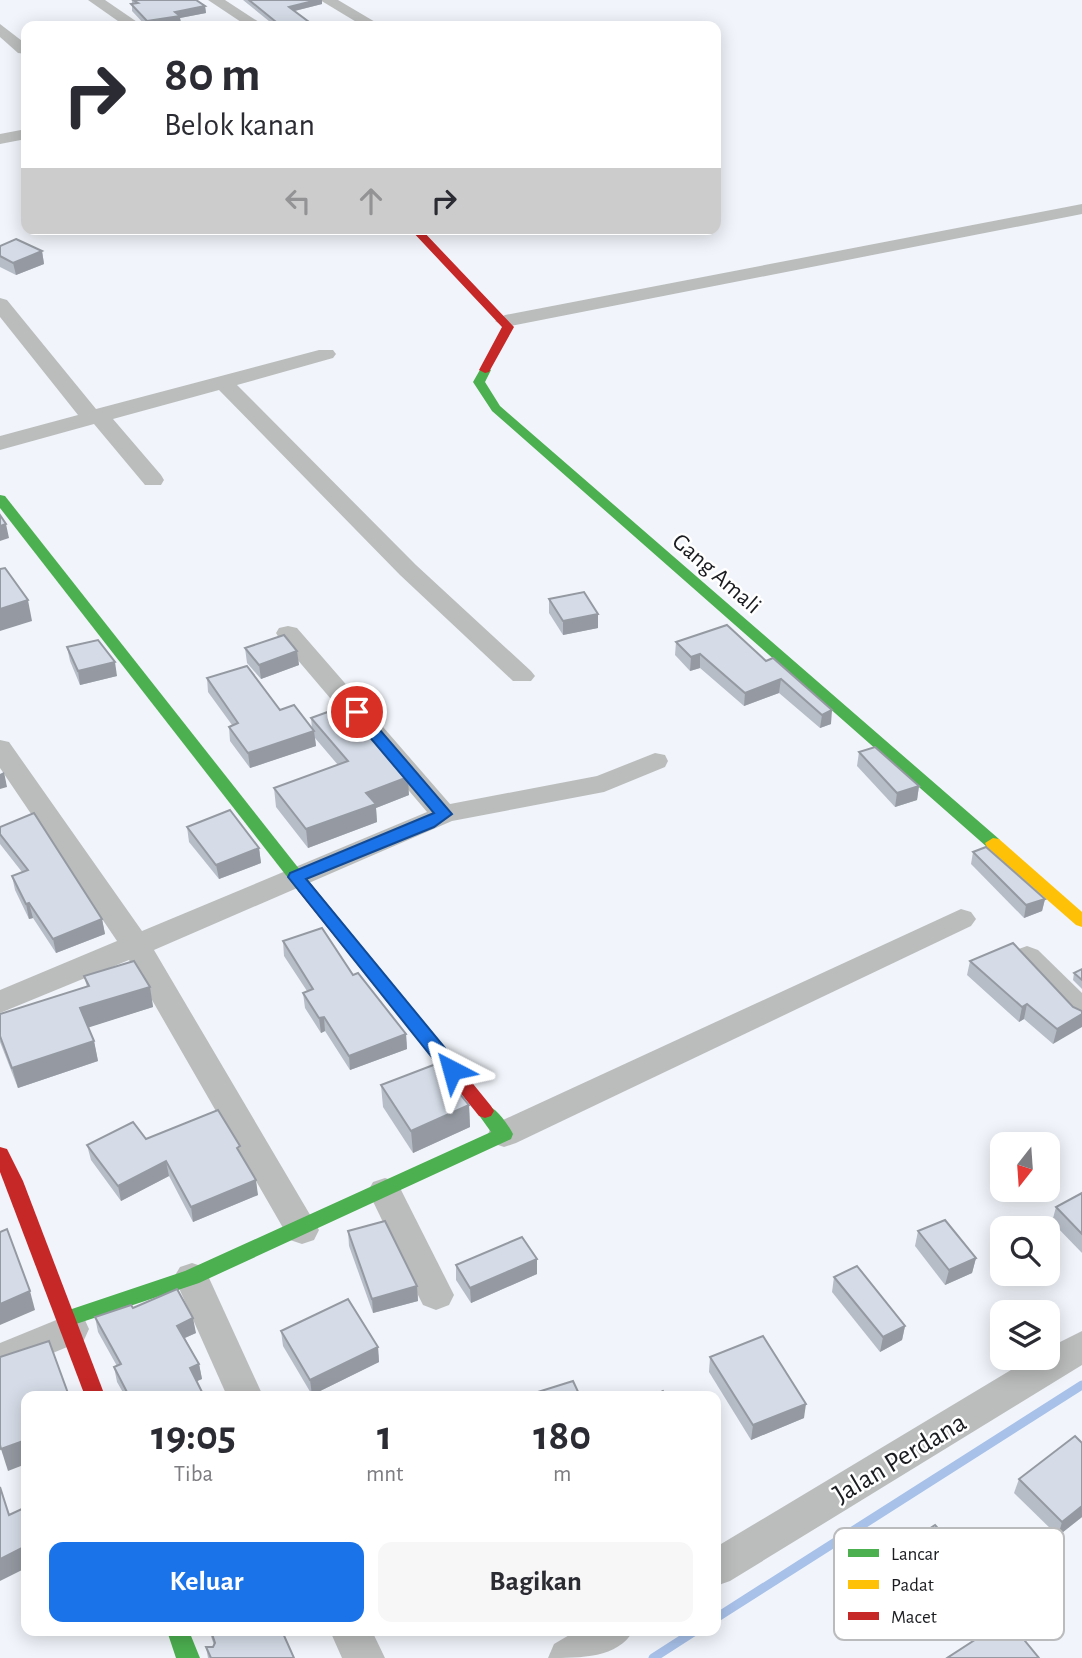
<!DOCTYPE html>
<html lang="id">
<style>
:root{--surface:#fff;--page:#f7f7f7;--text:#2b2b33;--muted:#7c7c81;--accent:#1a73e8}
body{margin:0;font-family:"Alegreya Sans",sans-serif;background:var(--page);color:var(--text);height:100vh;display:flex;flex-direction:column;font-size:26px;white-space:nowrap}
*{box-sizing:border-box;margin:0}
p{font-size:23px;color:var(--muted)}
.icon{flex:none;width:38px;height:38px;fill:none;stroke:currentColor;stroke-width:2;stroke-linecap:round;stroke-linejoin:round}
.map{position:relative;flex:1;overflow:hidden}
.panel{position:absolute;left:21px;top:1391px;width:700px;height:245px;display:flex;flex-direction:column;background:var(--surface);border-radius:14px;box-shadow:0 4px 18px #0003}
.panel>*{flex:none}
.top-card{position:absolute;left:21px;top:21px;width:700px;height:214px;border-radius:14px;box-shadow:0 4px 18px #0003;background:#fff;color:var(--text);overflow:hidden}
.needle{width:46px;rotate:197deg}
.fabs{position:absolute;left:990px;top:1132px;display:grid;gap:14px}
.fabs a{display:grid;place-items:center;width:70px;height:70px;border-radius:14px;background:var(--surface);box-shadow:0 4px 18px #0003;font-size:35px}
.pin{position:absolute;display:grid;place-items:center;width:60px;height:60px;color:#fff;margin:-30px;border:4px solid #fff;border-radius:50%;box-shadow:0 2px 7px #0007}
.me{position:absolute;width:77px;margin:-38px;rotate:321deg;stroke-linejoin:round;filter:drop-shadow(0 0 5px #0008)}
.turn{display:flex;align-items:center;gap:24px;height:147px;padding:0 28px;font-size:32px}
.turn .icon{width:91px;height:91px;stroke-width:2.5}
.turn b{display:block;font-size:49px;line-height:60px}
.lanes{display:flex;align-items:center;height:66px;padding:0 28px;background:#0003;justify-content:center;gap:35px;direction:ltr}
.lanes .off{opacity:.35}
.eta{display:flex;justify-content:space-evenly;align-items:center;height:119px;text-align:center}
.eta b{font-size:42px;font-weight:600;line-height:49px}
.cta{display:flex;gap:14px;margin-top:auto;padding:14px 28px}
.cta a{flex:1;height:80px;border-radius:14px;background:var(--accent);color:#fff;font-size:28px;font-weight:600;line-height:80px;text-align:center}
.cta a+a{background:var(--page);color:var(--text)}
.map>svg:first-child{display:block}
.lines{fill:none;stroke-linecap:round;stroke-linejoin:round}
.stream{stroke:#a8c1e9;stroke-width:9}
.street{fill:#bbbdbc;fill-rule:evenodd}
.fast{fill:#4caf50;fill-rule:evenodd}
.slow{fill:#ffc107;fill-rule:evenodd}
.jam{fill:#c62828;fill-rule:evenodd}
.wall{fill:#b7bdc7}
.shaded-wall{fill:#959aa2}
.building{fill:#d5dce7;stroke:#959aa2;stroke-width:2}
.route{fill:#1a73e8;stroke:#114b97;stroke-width:2}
.labels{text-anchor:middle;stroke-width:5;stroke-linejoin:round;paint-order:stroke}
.street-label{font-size:24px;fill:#1a1c20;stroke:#fff}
.near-street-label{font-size:28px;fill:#1a1c20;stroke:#fff}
.key{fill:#fff;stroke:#babbbc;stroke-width:2}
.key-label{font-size:19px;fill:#1a1c20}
</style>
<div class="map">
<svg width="1082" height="1658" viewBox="0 0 1082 1658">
<rect width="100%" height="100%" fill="#f1f5fb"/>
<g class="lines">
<!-- stream -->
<g class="stream">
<polyline points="716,1618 1082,1385"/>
<polyline points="653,1658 695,1631"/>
</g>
<!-- street -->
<g class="street">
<polygon points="88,0 105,0 143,26 125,26"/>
<polygon points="208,0 225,0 265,26 247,26"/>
<polygon points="320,0 338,0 382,26 363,26"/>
<polygon points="0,24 26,44 26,54 18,53 0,37"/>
<polygon points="26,129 26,139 0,144 0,134"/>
<polygon points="1082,204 1082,214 505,327 495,321 505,315"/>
<polygon points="0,298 7,300 96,409 319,350 333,350 336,354 333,358 237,385 416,565 531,671 535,676 531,681 513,681 400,575 219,390 113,419 161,475 164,480 161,485 145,485 94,424 0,450 0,436 78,415 0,317"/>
<polygon points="288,626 297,628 450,804 597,776 655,753 665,755 668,761 665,767 604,792 452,821 154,950 319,1230 314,1240 302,1244 290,1240 129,960 0,1013 0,990 117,941 0,768 0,740 9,742 142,931 427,812 279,638 276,633 279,628"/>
<polygon points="961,909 971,912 976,919 971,926 516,1143 504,1147 492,1143 488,1134 492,1125"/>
<polygon points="1027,946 1038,950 1082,993 1082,1023 1071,1020 1016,964 1012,957 1016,950"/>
<polygon points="385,1178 397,1182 454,1295 449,1305 436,1310 423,1305 418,1295 368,1191 373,1182"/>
<polygon points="192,1263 204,1267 263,1396 227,1396 174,1277 180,1267"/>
<polygon points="71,1314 84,1318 89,1329 84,1340 0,1375 0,1343"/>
<polygon points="1082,1331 1082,1365 730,1581 716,1586 716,1547 1031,1358 1048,1358 1048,1348"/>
<polygon points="330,1631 372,1631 385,1658 342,1658"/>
<path d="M576,1631H633C618,1658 581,1658 548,1658L554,1644Z"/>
</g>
<!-- fast -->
<g class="fast">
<polygon points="485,367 491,370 485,382 500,406 999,839 1001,843 999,847 987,847 492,411 473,382 481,368"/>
<polygon points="0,495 5,496 311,884 313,888 311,892 299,892 0,508"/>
<path d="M485,1104C497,1108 507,1123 513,1134L511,1139L199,1283L67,1327L60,1325L57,1319L60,1313L185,1271L491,1132L476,1111L479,1106Z"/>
<polygon points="167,1631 189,1631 200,1658 176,1658"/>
</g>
<!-- slow -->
<polygon class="slow" points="993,838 999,839 1082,912 1082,927 1076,925 987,847 985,843"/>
<!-- jam -->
<g class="jam">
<polygon points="410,229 421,229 514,327 489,372 485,373 479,370 502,327"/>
<polygon points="305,882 311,884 491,1106 494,1111 491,1116 485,1118 479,1116 299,892 297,888"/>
<polygon points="0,1147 7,1149 23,1181 105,1396 85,1396 0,1172"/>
</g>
</g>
<!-- wall -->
<g class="wall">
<polygon points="132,0 196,0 205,6 206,13 180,18 181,23 158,26 146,26 132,11"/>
<polygon points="243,0 322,0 322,4 295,11 309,22 309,26 275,26"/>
<polygon points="0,246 42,251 44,264 16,275 0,267"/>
<polygon points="549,599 598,628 563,635 549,613"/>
<polygon points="727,625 831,724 820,728 779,693 744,706 700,668 690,671 675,655 676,642"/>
<polygon points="67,647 117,676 80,685 70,661"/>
<polygon points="245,648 297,651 299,665 261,679 247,663"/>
<polygon points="207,678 280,710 312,729 311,718 409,795 376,808 377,822 308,848 276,807 274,788 338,765 315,738 316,746 250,768 230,741 229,727 232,725 208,692"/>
<polygon points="859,752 919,786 917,800 895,807 857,766"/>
<polygon points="187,827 259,848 261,863 219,879 189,842"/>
<polygon points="0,834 102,919 105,934 56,953 33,918 29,919 15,890 12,876 22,872 0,844"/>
<polygon points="973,852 1045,899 1042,911 1024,918 971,864"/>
<polygon points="283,941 353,975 406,1034 407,1049 350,1070 325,1031 321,1033 305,1008 303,993 307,991 284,956"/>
<polygon points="970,961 1073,1007 1053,1044 1024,1019 1019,1022 967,975"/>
<polygon points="1082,969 1082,989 1073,980 1074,973"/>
<polygon points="84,976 150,987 153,1007 88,1027 94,1041 98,1061 18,1088 0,1042 0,1014 87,987"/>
<polygon points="381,1085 469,1105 470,1127 413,1153 383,1107"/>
<polygon points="146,1139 241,1154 258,1195 193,1222 169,1176 121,1201 91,1160 87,1145"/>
<polygon points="1082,1193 1082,1253 1052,1222 1056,1207"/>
<polygon points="348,1231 417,1286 418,1301 373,1313 349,1246"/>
<polygon points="918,1231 976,1258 972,1273 945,1285 915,1246"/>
<polygon points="537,1259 537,1274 471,1303 456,1280 456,1265"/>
<polygon points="834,1277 905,1326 902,1340 880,1352 832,1292"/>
<polygon points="133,1308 196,1333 185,1338 199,1364 202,1379 196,1381 204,1396 125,1396 117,1382 114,1367 117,1366 98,1332 95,1317"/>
<polygon points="281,1331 378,1347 379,1362 312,1395 283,1346"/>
<polygon points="710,1357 804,1418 751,1440 709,1372"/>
<polygon points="1082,1443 1082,1517 1058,1536 1014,1493 1019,1479"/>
<polygon points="896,1551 978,1574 975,1588 936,1616 893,1565"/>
<polygon points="209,1631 285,1631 282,1632 294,1658 208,1658 206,1647 213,1647 214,1645"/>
</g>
<!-- shaded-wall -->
<g class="shaded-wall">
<polygon points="317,0 322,0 322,4 290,12 289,7"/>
<polygon points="205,6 206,13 180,18 181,23 158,26 147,26 147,21 175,12"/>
<polygon points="309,22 309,26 287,26"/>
<polygon points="42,251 44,264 16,275 13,263"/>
<polygon points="6,524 9,538 0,541 0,526"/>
<polygon points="28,600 32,621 0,631 0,609"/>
<polygon points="598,614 598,628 563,635 563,621"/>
<polygon points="297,651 299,665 261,679 259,665"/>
<polygon points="700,654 700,668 690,671 691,657"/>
<polygon points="115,662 117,676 80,685 78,671"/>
<polygon points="781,679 779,693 744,706 745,693"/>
<polygon points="832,710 831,724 820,728 822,715"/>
<polygon points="314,731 316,746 250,768 248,753"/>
<polygon points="4,772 7,787 0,789 0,774"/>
<polygon points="408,777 409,795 376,808 377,822 308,848 306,829 366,793"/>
<polygon points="919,786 917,800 895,807 897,793"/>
<polygon points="259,848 261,863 219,879 216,865"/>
<polygon points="1045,899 1042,911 1024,918 1026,905"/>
<polygon points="29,903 33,918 29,919 26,904"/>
<polygon points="102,919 105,934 56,953 53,939"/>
<polygon points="150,987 153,1007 84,1029 80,1008"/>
<polygon points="1027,1004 1024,1019 1019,1022 1022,1007"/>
<polygon points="1082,1014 1082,1027 1053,1044 1057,1029"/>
<polygon points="324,1017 325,1031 321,1033 319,1018"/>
<polygon points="406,1034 407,1049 350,1070 349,1056"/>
<polygon points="94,1041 98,1061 18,1088 12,1068"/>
<polygon points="469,1105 470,1127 413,1153 411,1131"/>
<polygon points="166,1161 169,1176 121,1201 118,1186"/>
<polygon points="256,1180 258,1195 193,1222 191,1207"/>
<polygon points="976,1258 972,1273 945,1285 949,1270"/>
<polygon points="537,1259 537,1274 471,1303 470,1288"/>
<polygon points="417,1286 418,1301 373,1313 372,1299"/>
<polygon points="30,1291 35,1310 0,1325 0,1304"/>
<polygon points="193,1318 196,1333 180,1340 177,1326"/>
<polygon points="905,1326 902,1340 880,1352 883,1337"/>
<polygon points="378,1347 379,1362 312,1395 310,1380"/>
<polygon points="199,1364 202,1379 193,1383 190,1368"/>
<polygon points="806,1404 804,1418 751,1440 753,1425"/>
<polygon points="26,1440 26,1464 8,1471 1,1449"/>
<polygon points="1082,1506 1082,1517 1058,1536 1062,1522"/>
<polygon points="26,1546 26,1568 0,1581 0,1559"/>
<polygon points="978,1574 975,1588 936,1616 939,1601"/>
</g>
<!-- building -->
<g class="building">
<polygon points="133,0 196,0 205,6 175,12 180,16 147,21 131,4 138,3"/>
<polygon points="249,0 317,0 289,7 309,22 287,26 281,26"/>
<polygon points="16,239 42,251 13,263 0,256 0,246"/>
<polygon points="0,515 6,524 0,526"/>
<polygon points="5,568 28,600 0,609 0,569"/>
<polygon points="584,592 598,614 563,621 549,599"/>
<polygon points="727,625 766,661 773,658 832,710 822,715 781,679 745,693 700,654 691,657 676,642"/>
<polygon points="284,635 297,651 259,665 245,648"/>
<polygon points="98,640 115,662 78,671 67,647"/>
<polygon points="247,666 280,710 294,705 314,731 248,753 229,727 238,723 207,678"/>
<polygon points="347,705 408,777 366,793 376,804 306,829 274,788 348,761 311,718"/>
<polygon points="875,747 919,786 897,793 859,752"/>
<polygon points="230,810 259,848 216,865 187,827"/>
<polygon points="34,813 102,919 53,939 29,903 26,904 12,876 28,870 0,834 0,827"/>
<polygon points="986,847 1045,899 1026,905 973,852"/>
<polygon points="322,928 353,975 358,973 406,1034 349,1056 324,1017 319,1018 303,993 313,989 283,941"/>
<polygon points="1013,943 1073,1007 1082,1011 1082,1014 1057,1029 1027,1004 1022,1007 970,961"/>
<polygon points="134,961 150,987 80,1008 94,1041 12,1068 0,1036 0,1014 89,986 84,976"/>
<polygon points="1082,969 1082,980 1074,973"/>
<polygon points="436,1064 469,1105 411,1131 381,1085"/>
<polygon points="218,1110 240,1146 237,1148 256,1180 191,1207 166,1161 118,1186 87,1145 133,1122 146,1139"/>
<polygon points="1082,1193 1082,1234 1056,1207"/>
<polygon points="945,1220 976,1258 949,1270 918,1231"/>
<polygon points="385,1221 417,1286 372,1299 348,1231"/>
<polygon points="7,1229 30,1291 0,1304 0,1232"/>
<polygon points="522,1237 537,1259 470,1288 456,1265"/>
<polygon points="857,1266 905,1326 883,1337 834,1277"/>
<polygon points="177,1289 193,1318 177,1326 199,1364 190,1368 204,1396 129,1396 114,1367 121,1364 95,1317 131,1305 133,1308"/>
<polygon points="348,1299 378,1347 310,1380 281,1331"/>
<polygon points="763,1336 806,1404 753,1425 710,1357"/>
<polygon points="49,1341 69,1396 26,1396 26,1440 1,1449 0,1445 0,1357"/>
<polygon points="573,1381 580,1396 525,1396"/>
<polygon points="663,1391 667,1396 653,1396"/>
<polygon points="1075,1436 1082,1443 1082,1506 1062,1522 1019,1479"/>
<polygon points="0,1487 9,1515 26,1507 26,1546 0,1559"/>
<polygon points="935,1525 978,1574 939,1601 896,1551"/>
<polygon points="1007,1619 1039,1658 947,1658"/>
<polygon points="211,1631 282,1631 294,1658 211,1658 206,1647 213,1647 215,1643"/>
</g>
<!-- route -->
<polygon class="route" points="357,707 362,709 452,814 434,827 306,879 459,1065 461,1070 452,1077 446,1075 288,877 290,873 434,813 351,715 349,712"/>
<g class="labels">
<!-- street labels -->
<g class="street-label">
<text transform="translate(717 573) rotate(41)" y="8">Gang Amali</text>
</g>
<!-- near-street labels -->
<g class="near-street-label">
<text transform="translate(899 1457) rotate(-31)" y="10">Jalan Perdana</text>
</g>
</g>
<!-- legend -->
<rect x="834" y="1528" width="230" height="112" rx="10" class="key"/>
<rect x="848" y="1549" width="31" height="8" fill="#4caf50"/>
<rect x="848" y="1580" width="31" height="9" fill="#ffc107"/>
<rect x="848" y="1612" width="31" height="8" fill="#c62828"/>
<g class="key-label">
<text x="891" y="1560">Lancar</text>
<text x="891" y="1591">Padat</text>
<text x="891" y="1623">Macet</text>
</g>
</svg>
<div class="fabs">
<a><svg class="needle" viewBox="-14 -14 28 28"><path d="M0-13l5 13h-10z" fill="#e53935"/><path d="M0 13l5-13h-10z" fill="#7c7c81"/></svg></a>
<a><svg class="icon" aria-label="search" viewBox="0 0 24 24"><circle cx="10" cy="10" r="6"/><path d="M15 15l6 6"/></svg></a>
<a><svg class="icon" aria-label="layers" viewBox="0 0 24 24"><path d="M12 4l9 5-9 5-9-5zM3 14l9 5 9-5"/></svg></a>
</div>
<div class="pin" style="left:357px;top:712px;background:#d93025"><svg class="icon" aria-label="arrive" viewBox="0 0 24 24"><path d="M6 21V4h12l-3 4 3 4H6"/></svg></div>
<svg class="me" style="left:452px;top:1070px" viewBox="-20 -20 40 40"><path d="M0-17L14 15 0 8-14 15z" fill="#1a73e8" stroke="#fff" stroke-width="4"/></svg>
<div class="top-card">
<div class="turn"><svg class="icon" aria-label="right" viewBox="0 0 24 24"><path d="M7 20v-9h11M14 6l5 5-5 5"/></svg><div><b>80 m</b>Belok kanan</div></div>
<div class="lanes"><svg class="icon off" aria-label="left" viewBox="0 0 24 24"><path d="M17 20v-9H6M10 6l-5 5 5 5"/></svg><svg class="icon off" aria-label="ahead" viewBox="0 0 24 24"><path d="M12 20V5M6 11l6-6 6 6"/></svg><svg class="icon" aria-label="right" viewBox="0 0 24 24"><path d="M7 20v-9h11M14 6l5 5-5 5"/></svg></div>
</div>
<section class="panel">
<div class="eta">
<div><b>19:05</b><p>Tiba</p></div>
<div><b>1</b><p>mnt</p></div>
<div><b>180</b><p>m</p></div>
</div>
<div class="cta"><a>Keluar</a><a>Bagikan</a></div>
</section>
</div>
